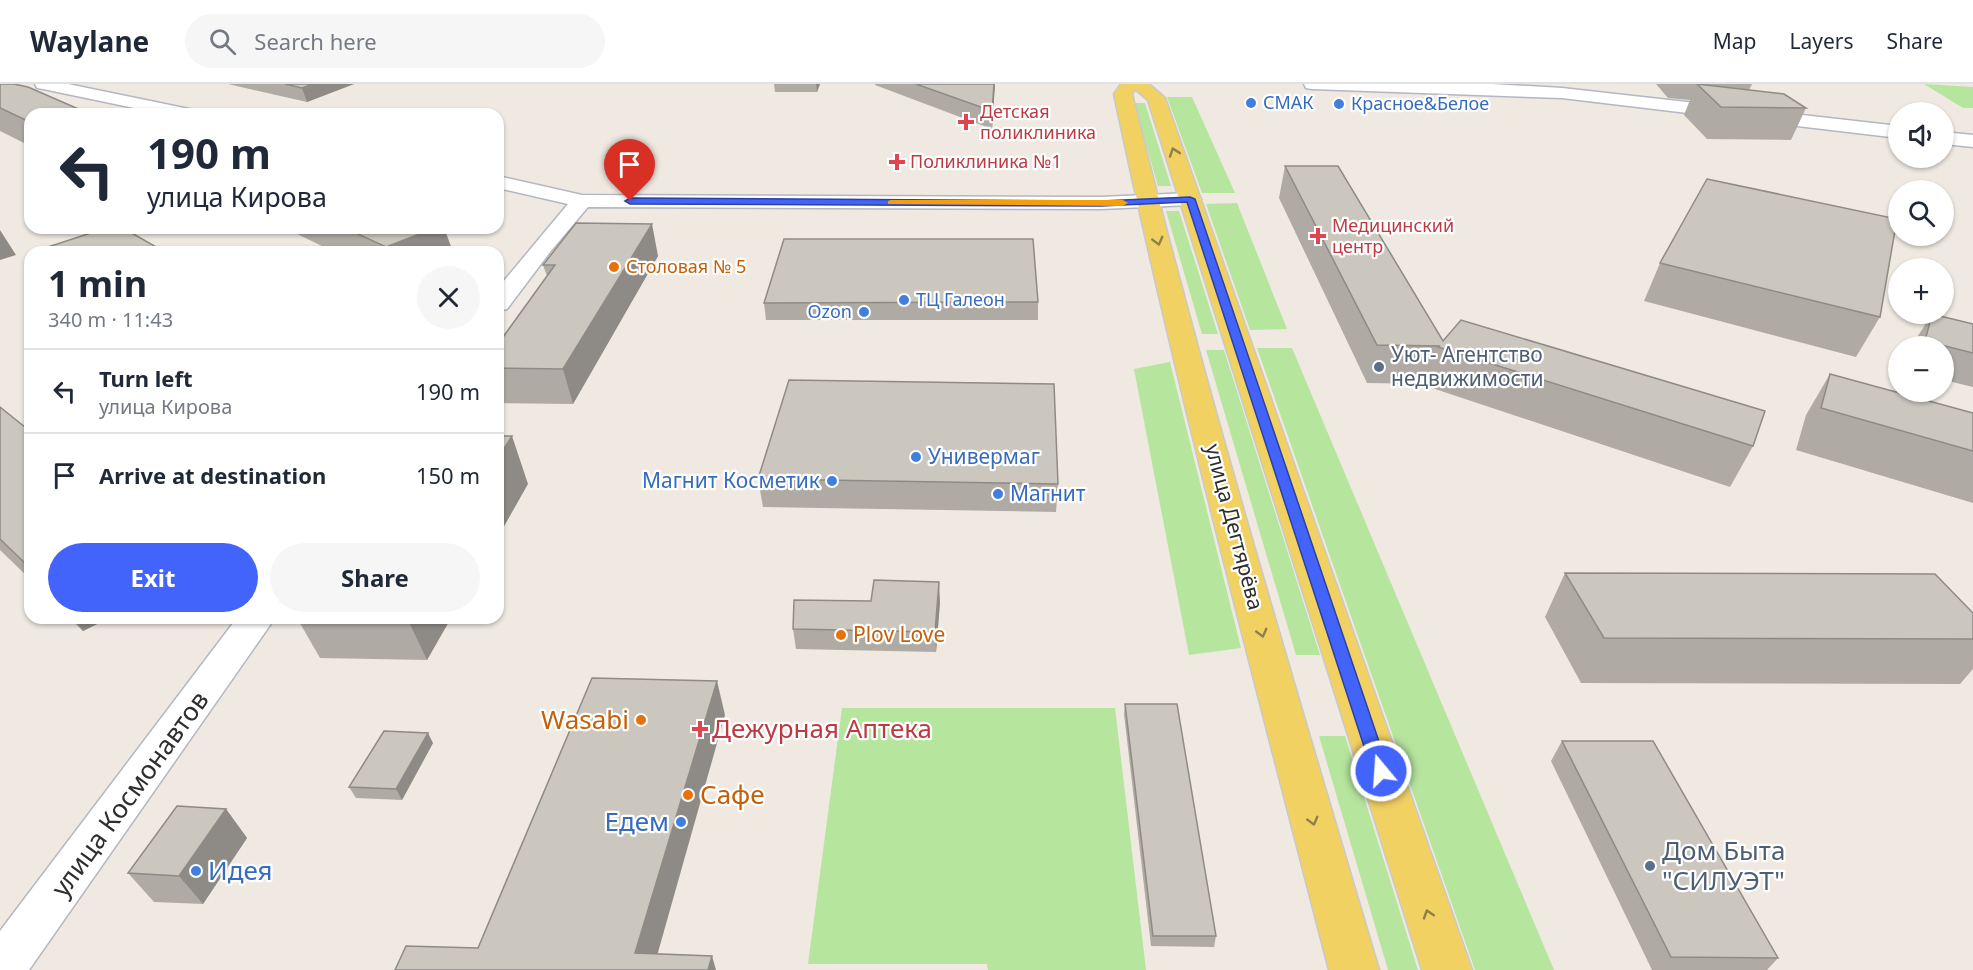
<!DOCTYPE html>
<meta charset="utf-8">
<style>
:root{--surface:#fff;--page:#f6f6f7;--text:#1f2937;--muted:#747a83;--line:#e0e1e3;--accent:#4264fb}
body{margin:0;font-family:"Noto Sans",sans-serif;background:var(--page);color:var(--text);height:100vh;display:flex;flex-direction:column;font-size:22px;white-space:nowrap}
*{box-sizing:border-box;margin:0}
p{font-size:20px;color:var(--muted)}
.icon{flex:none;width:33px;height:33px;fill:none;stroke:currentColor;stroke-width:2;stroke-linecap:round;stroke-linejoin:round}
.map{position:relative;flex:1;overflow:hidden}
.drawer{position:absolute;left:24px;top:162px;width:480px;height:378px;display:flex;flex-direction:column;background:var(--surface);border-radius:18px;box-shadow:0 2px 4px #0004}
.drawer>*{flex:none}
.guide{position:absolute;left:24px;top:24px;width:480px;height:126px;border-radius:18px;box-shadow:0 2px 4px #0004;background:#fff;color:var(--text);overflow:hidden}
.tools{position:absolute;left:1888px;top:18px;display:grid;gap:12px}
.tools a{display:grid;place-items:center;width:66px;height:66px;border-radius:50%;background:var(--surface);box-shadow:0 2px 4px #0004;font-size:30px}
.pin{position:absolute;display:grid;place-items:center;width:51px;height:51px;color:#fff;margin:-62px -26px;border-radius:50% 50% 50% 0;rotate:-45deg;box-shadow:0 0 6px #0007}
.pin .icon{rotate:45deg}
.me{position:absolute;width:66px;margin:-33px;rotate:342deg;stroke-linejoin:round;filter:drop-shadow(0 0 4px #0008)}
.turn{display:flex;align-items:center;gap:21px;height:126px;padding:0 24px;font-size:27px}
.turn .icon{width:78px;height:78px;stroke-width:2.5}
.turn b{display:block;font-size:42px;line-height:51px}
.round{display:grid;place-items:center;flex:none;width:63px;height:63px;border-radius:32px;background:var(--page)}
.overview{display:flex;align-items:center;justify-content:space-between;height:102px;padding:0 24px}
h1{font-size:36px;font-weight:700;line-height:45px}
.cta{display:flex;gap:12px;margin-top:auto;padding:12px 24px}
.cta a{flex:1;height:69px;border-radius:36px;background:var(--accent);color:#fff;font-size:24px;font-weight:700;line-height:69px;text-align:center}
.cta a+a{background:var(--page);color:var(--text)}
ul{padding:0;list-style:none}
li{display:flex;align-items:center;gap:18px;height:84px;padding:0 24px;border-top:2px solid var(--line)}
li div{flex:1}
li b{display:block;font-size:22px}
li em{font-style:normal}
header{display:flex;align-items:center;gap:36px;box-sizing:border-box;height:84px;padding:0 30px;background:var(--surface);border-bottom:2px solid var(--line)}
header strong{font-size:28px}
nav{display:flex;gap:33px;margin-inline-start:auto;font-size:21px}
.search{width:420px;height:54px;background:var(--page);display:flex;align-items:center;gap:15px;box-sizing:border-box;padding:0 21px;border-radius:33px;color:var(--muted);font-size:22px}
.map>svg:first-child{display:block}
.green{fill:#b6e59e}
.lines{fill:none;stroke-linecap:round;stroke-linejoin:round}
.minor-casing{stroke:#b4b7c1;stroke-width:3}
.major-casing{stroke:#c9c9c9;stroke-width:3}
.minor{fill:#fff;fill-rule:evenodd}
.major{fill:#f2d163;fill-rule:evenodd}
.wall{fill:#afaba4}
.shaded-wall{fill:#8e8b86}
.building{fill:#cbc7bf;stroke:#8e8b86;stroke-width:1.5}
.oneway{stroke:#908048}
.route{fill:#4264fb;stroke:#2b41a3;stroke-width:1.5}
.slow{fill:#f59e0b}
.shop-dot{fill:#3f7fe0;stroke:#fff;stroke-width:2}
.health-dot{fill:#e0444e;stroke:#fff;stroke-width:2}
.food-dot{fill:#e8710a;stroke:#fff;stroke-width:2}
.service-dot{fill:#5c6f8a;stroke:#fff;stroke-width:2}
.labels{text-anchor:middle;stroke-width:4.5;stroke-linejoin:round;paint-order:stroke}
.far-shop-label{font-size:18px;fill:#366cbe;stroke:#fff;text-anchor:start}
.far-health-label{font-size:18px;fill:#be3a42;stroke:#fff;text-anchor:start}
.far-food-label{font-size:18px;fill:#c56008;stroke:#fff;text-anchor:start}
.service-label{font-size:21px;fill:#4e5e75;stroke:#fff;text-anchor:start}
.shop-label{font-size:21px;fill:#366cbe;stroke:#fff;text-anchor:start}
.street-label{font-size:21px;fill:#2e2e2e;stroke:#fff}
.food-label{font-size:21px;fill:#c56008;stroke:#fff;text-anchor:start}
.near-food-label{font-size:26px;fill:#c56008;stroke:#fff;text-anchor:end}
.near-health-label{font-size:26px;fill:#be3a42;stroke:#fff;text-anchor:start}
.near-street-label{font-size:26px;fill:#2e2e2e;stroke:#fff}
.near-shop-label{font-size:26px;fill:#366cbe;stroke:#fff;text-anchor:end}
.near-service-label{font-size:26px;fill:#4e5e75;stroke:#fff;text-anchor:start}
</style>
<header>
<strong>Waylane</strong>
<div class="search"><svg class="icon" aria-label="search" viewBox="0 0 24 24"><circle cx="10" cy="10" r="6"/><path d="M15 15l6 6"/></svg>Search here</div>
<nav><a>Map</a><a>Layers</a><a>Share</a></nav>
</header>
<div class="map">
<svg width="1973" height="886" viewBox="0 0 1973 886">
<rect width="100%" height="100%" fill="#efe9e1"/>
<!-- green -->
<g class="green">
<polygon points="1924,0 1973,3 1973,24 1963,24"/>
<polygon points="1167,13 1192,13 1235,109 1202,109"/>
<polygon points="1134,19 1145,19 1171,102 1158,102"/>
<polygon points="1237,119 1287,245 1250,246 1206,120"/>
<polygon points="1166,127 1179,127 1218,250 1202,250"/>
<polygon points="1257,264 1292,264 1554,886 1475,886"/>
<polygon points="1206,266 1224,266 1320,571 1296,571"/>
<polygon points="1170,278 1241,564 1189,571 1134,285"/>
<polygon points="842,624 1115,624 1146,886 988,886 987,880 808,880"/>
<polygon points="1319,652 1345,652 1418,886 1388,886"/>
</g>
<g class="lines">
<defs>
<g id="minor">
<polygon points="35,0 68,0 189,25 195,26 198,30 163,30 43,5 37,4"/>
<polygon points="1304,0 1492,0 1562,4 1899,42 1899,54 1562,14 1312,5 1306,4"/>
<polygon points="1944,48 1973,51 1973,63 1944,60"/>
<polygon points="498,92 582,111 1101,113 1190,109 1197,111 1201,115 1197,119 1190,121 1101,125 588,123 550,168 507,225 498,227 498,204 568,120 498,104"/>
<polygon points="237,534 275,534 29,886 0,886 0,847"/>
</g>
<path id="major" d="M1121,0H1149L1165,14L1472,886H1422L1148,16L1135,5L1132,10C1204,304 1293,595 1379,886H1329C1254,595 1176,304 1114,10Z"/>
</defs>
<!-- minor casing -->
<use href="#minor" class="minor-casing"/>
<!-- major casing -->
<use href="#major" class="major-casing"/>
<!-- minor -->
<use href="#minor" class="minor"/>
<!-- major -->
<use href="#major" class="major"/>
</g>
<!-- wall -->
<g class="wall">
<polygon points="0,0 30,30 30,62 0,47"/>
<polygon points="228,0 354,0 307,18"/>
<polygon points="774,0 820,0 817,8 775,8"/>
<polygon points="875,0 995,0 992,45 875,1"/>
<polygon points="1656,0 1752,0 1749,6 1806,24 1791,56 1707,55 1684,31 1690,16 1668,14"/>
<polygon points="1285,82 1443,257 1753,362 1730,403 1426,302 1427,300 1367,299 1279,114"/>
<polygon points="285,144 444,144 453,168 334,168"/>
<polygon points="658,172 573,320 498,319 498,260 547,192 543,181"/>
<polygon points="1660,179 1880,233 1856,273 1644,217"/>
<polygon points="1038,218 1038,236 766,236 764,219"/>
<polygon points="1932,230 1973,269 1973,303 1944,296 1944,262 1913,262 1914,258"/>
<polygon points="1830,290 1973,329 1973,419 1796,366 1806,331"/>
<polygon points="0,323 30,347 30,495 0,466"/>
<polygon points="758,395 1058,400 1056,428 763,423"/>
<polygon points="1565,489 1973,529 1973,585 1960,600 1581,599 1545,533"/>
<polygon points="940,518 936,568 796,565 793,545"/>
<polygon points="69,534 109,534 83,547"/>
<polygon points="297,534 451,534 427,576 320,574"/>
<polygon points="1125,620 1216,852 1214,863 1151,862 1124,630"/>
<polygon points="1562,657 1778,874 1767,886 1652,886 1551,677"/>
<polygon points="433,659 402,716 356,714 349,703"/>
<polygon points="226,725 247,754 203,820 154,818 128,789"/>
</g>
<!-- shaded-wall -->
<g class="shaded-wall">
<polygon points="312,0 354,0 307,18 302,4"/>
<polygon points="816,0 820,0 817,8"/>
<polygon points="994,0 995,0 992,45 992,27"/>
<polygon points="652,140 658,172 573,320 563,285"/>
<polygon points="435,144 444,144 453,168 387,168 386,163"/>
<polygon points="0,146 16,171 0,176"/>
<polygon points="512,352 528,400 498,453 498,374"/>
<polygon points="939,498 940,518 936,568 935,548"/>
<polygon points="73,534 109,534 83,547"/>
<polygon points="407,534 451,534 427,576"/>
<polygon points="717,597 725,631 653,886 635,869"/>
<polygon points="428,649 433,659 402,716 396,705"/>
<polygon points="226,725 247,754 203,820 179,792"/>
<polygon points="712,872 716,886 708,886"/>
</g>
<!-- building -->
<g class="building">
<polygon points="0,0 14,0 28,3 90,30 30,30 30,38 0,24"/>
<polygon points="285,0 312,0 302,4"/>
<polygon points="916,0 994,0 992,27"/>
<polygon points="1697,0 1784,10 1806,24 1721,23"/>
<polygon points="1285,82 1338,82 1443,257 1461,236 1765,327 1753,362 1438,263 1439,262 1377,261"/>
<polygon points="1707,95 1897,135 1880,233 1660,179"/>
<polygon points="576,139 652,140 563,285 498,284 498,260 555,181 543,181"/>
<polygon points="106,144 123,144 165,168 56,168 48,163"/>
<polygon points="345,144 435,144 386,163"/>
<polygon points="784,155 1033,155 1038,218 764,219"/>
<polygon points="1932,230 1973,240 1973,269 1925,257"/>
<polygon points="1830,290 1973,329 1973,367 1821,324"/>
<polygon points="789,296 1054,300 1058,400 758,395"/>
<polygon points="0,323 30,347 30,484 0,455"/>
<polygon points="498,352 512,352 498,374"/>
<polygon points="1565,489 1935,490 1973,529 1973,555 1604,554"/>
<polygon points="874,496 939,498 935,548 793,545 794,516 871,517"/>
<polygon points="592,594 717,597 635,869 712,872 708,886 395,886 406,862 478,864"/>
<polygon points="1125,620 1177,620 1216,852 1153,852"/>
<polygon points="384,647 428,649 396,705 349,703"/>
<polygon points="1562,657 1653,657 1778,874 1671,873"/>
<polygon points="177,722 226,725 179,792 128,789"/>
</g>
<!-- one-way arrows -->
<defs><path id="oneway-chevron" d="M-2-3.5L2.5 0L-2 3.5" fill="none" stroke-width="1.6" stroke-linecap="round" stroke-linejoin="round" transform="scale(1.5)"/></defs>
<g class="oneway">
<use href="#oneway-chevron" transform="translate(1174 68) rotate(-109)"/>
<use href="#oneway-chevron" transform="translate(1158 157) rotate(75)"/>
<use href="#oneway-chevron" transform="translate(1262 549) rotate(75)"/>
<use href="#oneway-chevron" transform="translate(1313 737) rotate(75)"/>
<use href="#oneway-chevron" transform="translate(1428 830) rotate(-108)"/>
</g>
<!-- route -->
<polygon class="route" points="1190,113 1195,115 1389,687 1387,692 1381,694 1375,692 1372,687 1187,118 1101,122 630,120 625,117 630,114 1101,117"/>
<!-- slow -->
<polygon class="slow" points="891,116 1123,116 1128,119 1123,122 888,120 888,117"/>
<!-- markers -->
<g class="shop-dot">
<circle cx="1251" cy="19" r="6"/>
<circle cx="1339" cy="20" r="6"/>
<circle cx="904" cy="216" r="6"/>
<circle cx="864" cy="228" r="6"/>
<circle cx="916" cy="373" r="6"/>
<circle cx="832" cy="397" r="6"/>
<circle cx="998" cy="410" r="6"/>
<circle cx="681" cy="738" r="6"/>
<circle cx="196" cy="787" r="6"/>
</g>
<g class="health-dot">
<path d="M963 29h6v6h6v6h-6v6h-6v-6h-6v-6h6z"/>
<path d="M894 69h6v6h6v6h-6v6h-6v-6h-6v-6h6z"/>
<path d="M1315 143h6v6h6v6h-6v6h-6v-6h-6v-6h6z"/>
<path d="M697 636h6v6h6v6h-6v6h-6v-6h-6v-6h6z"/>
</g>
<g class="food-dot">
<circle cx="614" cy="183" r="6"/>
<circle cx="841" cy="551" r="6"/>
<circle cx="641" cy="636" r="6"/>
<circle cx="688" cy="711" r="6"/>
</g>
<g class="service-dot">
<circle cx="1379" cy="283" r="6"/>
<circle cx="1650" cy="782" r="6"/>
</g>
<g class="labels">
<!-- far-shop labels -->
<g class="far-shop-label">
<text x="1263" y="25">СМАК</text>
<text x="1351" y="26">Красное&amp;Белое</text>
<text x="916" y="222">ТЦ Галеон</text>
<text x="852" y="234" text-anchor="end">Ozon</text>
</g>
<!-- far-health labels -->
<g class="far-health-label">
<text x="980" y="34">Детская<tspan x="980" dy="21">поликлиника</tspan></text>
<text x="910" y="84">Поликлиника №1</text>
<text x="1332" y="148">Медицинский<tspan x="1332" dy="21">центр</tspan></text>
</g>
<!-- far-food labels -->
<g class="far-food-label">
<text x="626" y="189">Столовая № 5</text>
</g>
<!-- service labels -->
<g class="service-label">
<text x="1391" y="278">Уют- Агентство<tspan x="1391" dy="24">недвижимости</tspan></text>
</g>
<!-- shop labels -->
<g class="shop-label">
<text x="928" y="380">Универмаг</text>
<text x="820" y="404" text-anchor="end">Магнит Косметик</text>
<text x="1010" y="417">Магнит</text>
</g>
<!-- street labels -->
<g class="street-label">
<text transform="translate(1234 443) rotate(75)" y="7">улица Дегтярёва</text>
</g>
<!-- food labels -->
<g class="food-label">
<text x="853" y="558">Plov Love</text>
</g>
<!-- near-food labels -->
<g class="near-food-label">
<text x="629" y="645">Wasabi</text>
<text x="700" y="720" text-anchor="start">Сафе</text>
</g>
<!-- near-health labels -->
<g class="near-health-label">
<text x="712" y="654">Дежурная Аптека</text>
</g>
<!-- near-street labels -->
<g class="near-street-label">
<text transform="translate(130 710) rotate(-54)" y="9">улица Космонавтов</text>
</g>
<!-- near-shop labels -->
<g class="near-shop-label">
<text x="669" y="747">Едем</text>
<text x="208" y="796" text-anchor="start">Идея</text>
</g>
<!-- near-service labels -->
<g class="near-service-label">
<text x="1662" y="776">Дом Быта<tspan x="1662" dy="30">"СИЛУЭТ"</tspan></text>
</g>
</g>
</svg>
<div class="tools">
<a><svg class="icon" aria-label="sound" viewBox="0 0 24 24"><path d="M4 9h4l5-4v14l-5-4H4zM17 9q2 3 0 6"/></svg></a>
<a><svg class="icon" aria-label="search" viewBox="0 0 24 24"><circle cx="10" cy="10" r="6"/><path d="M15 15l6 6"/></svg></a>
<a>+</a>
<a>−</a>
</div>
<div class="pin" style="left:630px;top:117px;background:#d93025"><svg class="icon" aria-label="arrive" viewBox="0 0 24 24"><path d="M6 21V4h12l-3 4 3 4H6"/></svg></div>
<svg class="me" style="left:1381px;top:687px" viewBox="-20 -20 40 40"><circle r="17" fill="#4264fb" stroke="#fff" stroke-width="3"/><path d="M0-11L8 9 0 5-8 9z" fill="#fff"/></svg>
<div class="guide">
<div class="turn"><svg class="icon" aria-label="left" viewBox="0 0 24 24"><path d="M17 20v-9H6M10 6l-5 5 5 5"/></svg><div><b>190 m</b>улица Кирова</div></div>
</div>
<section class="drawer">
<div class="overview"><div><h1>1 min</h1><p>340 m · 11:43</p></div><a class="round"><svg class="icon" aria-label="close" viewBox="0 0 24 24"><path d="M6 6l12 12M18 6L6 18"/></svg></a></div>
<ul>
<li><svg class="icon" aria-label="left" viewBox="0 0 24 24"><path d="M17 20v-9H6M10 6l-5 5 5 5"/></svg><div><b>Turn left</b><p>улица Кирова</p></div><em>190 m</em></li>
<li><svg class="icon" aria-label="arrive" viewBox="0 0 24 24"><path d="M6 21V4h12l-3 4 3 4H6"/></svg><div><b>Arrive at destination</b></div><em>150 m</em></li>
</ul>
<div class="cta"><a>Exit</a><a>Share</a></div>
</section>
</div>
